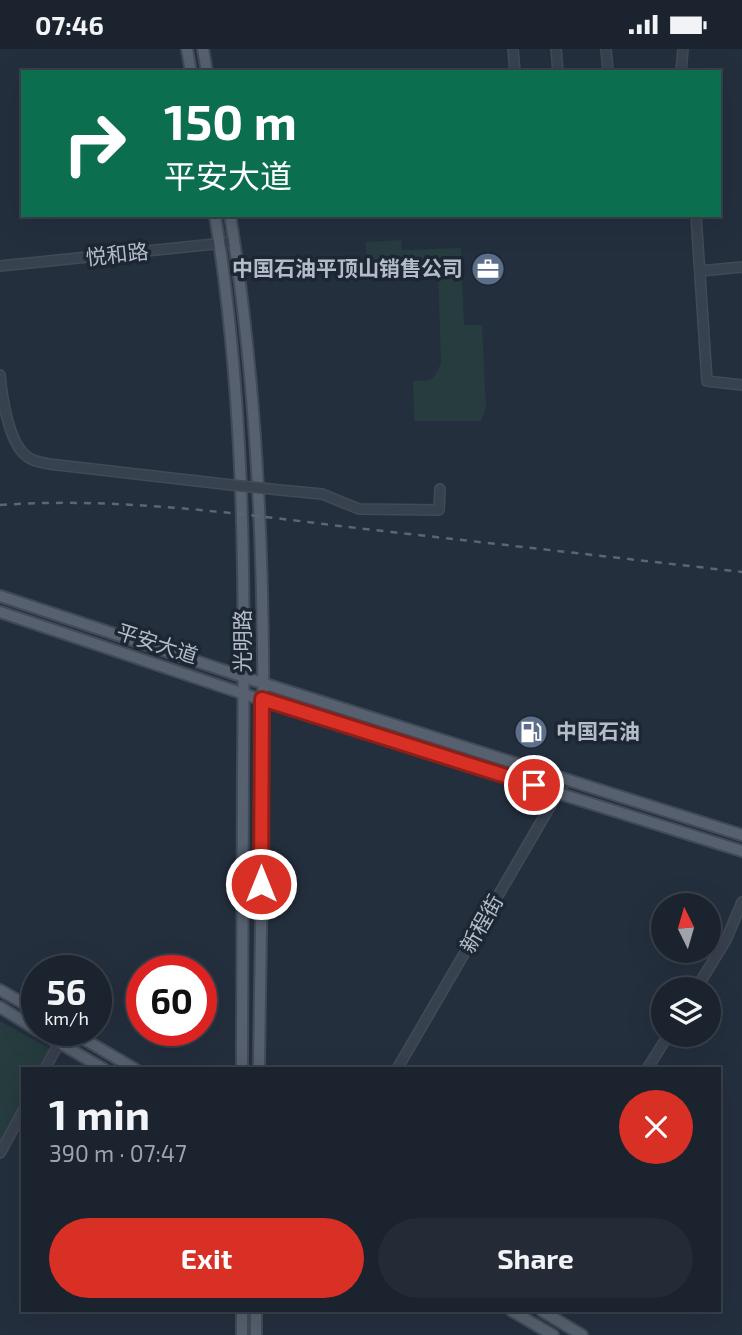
<!DOCTYPE html>
<meta charset="utf-8">
<style>
:root{--surface:#1b232e;--page:#242b36;--text:#f1f3f6;--muted:#a0a4aa;--line:#39404a;--accent:#d93025}
body{margin:0;font-family:"Exo 2","Noto Sans SC",sans-serif;background:var(--page);color:var(--text);height:100vh;display:flex;flex-direction:column;font-size:26px;white-space:nowrap}
*{box-sizing:border-box;margin:0}
p{font-size:23px;color:var(--muted)}
.icon{flex:none;width:38px;height:38px;fill:none;stroke:currentColor;stroke-width:2;stroke-linecap:round;stroke-linejoin:round}
.map{position:relative;flex:1;overflow:hidden}
.details{position:absolute;left:21px;top:1018px;width:700px;height:245px;display:flex;flex-direction:column;background:var(--surface);border-radius:0px;box-shadow:0 7px 28px #0002,0 0 0 2px var(--line)}
.details>*{flex:none}
.hud{position:absolute;left:21px;top:21px;width:700px;height:147px;border-radius:0px;box-shadow:0 7px 28px #0002,0 0 0 2px var(--line);background:#0b6e4f;color:#fff;overflow:hidden}
.needle{width:46px;rotate:355deg}
.buttons{position:absolute;left:651px;top:844px;display:grid;gap:14px}
.buttons a{display:grid;place-items:center;width:70px;height:70px;border-radius:50%;background:var(--surface);box-shadow:0 7px 28px #0002,0 0 0 2px var(--line);font-size:35px}
.speed{position:absolute;left:21px;top:906px;display:flex;gap:14px;font-size:35px;font-weight:700;text-align:center}
.speed>*{display:grid;place-content:center;width:91px;height:91px;border-radius:50%;background:var(--surface);box-shadow:0 7px 28px #0002,0 0 0 2px var(--line);line-height:1}
.speed small{font-size:18px;font-weight:400}
.speed .limit{border:10px solid #d22;background:#fff;color:#111}
.pin{position:absolute;display:grid;place-items:center;width:60px;height:60px;color:#fff;margin:-30px;border:4px solid #fff;border-radius:50%;box-shadow:0 2px 7px #0007}
.me{position:absolute;width:77px;margin:-38px;rotate:0deg;stroke-linejoin:round;filter:drop-shadow(0 0 5px #0008)}
.turn{display:flex;align-items:center;gap:24px;height:147px;padding:0 28px;font-size:32px}
.turn .icon{width:91px;height:91px;stroke-width:2.5}
.turn b{display:block;font-size:49px;line-height:60px}
.round{display:grid;place-items:center;flex:none;width:74px;height:74px;border-radius:37px;background:var(--page)}
.head{display:flex;align-items:center;justify-content:space-between;height:119px;padding:0 28px}
h1{font-size:42px;font-weight:700;line-height:52px}
.action{display:flex;gap:14px;margin-top:auto;padding:14px 28px}
.action a{flex:1;height:80px;border-radius:42px;background:var(--accent);color:#fff;font-size:28px;font-weight:700;line-height:80px;text-align:center}
.action a+a{background:var(--page);color:var(--text)}
.status{display:flex;justify-content:space-between;align-items:center;height:49px;padding:0 35px;background:var(--surface);direction:ltr}
.status svg{height:19px;fill:currentColor}
.map>svg:first-child{display:block}
.green{fill:#263c3f}
.lines{fill:none;stroke-linecap:round;stroke-linejoin:round}
.minor-casing{stroke:#414a57;stroke-width:12}
.major-casing{stroke:#414a57;stroke-width:14}
.minor{stroke:#38414e;stroke-width:9}
.major{stroke:#56606e;stroke-width:10}
.rail{stroke:#5a6575;stroke-width:2.5;stroke-dasharray:7 7;stroke-linecap:butt}
.minor-bridge-casing{stroke:#414a57;stroke-width:12;stroke-linecap:butt}
.minor-bridge{stroke:#38414e;stroke-width:9}
.route-casing{stroke:#8d1f18;stroke-width:18}
.route{stroke:#d93025;stroke-width:12}
.labels{text-anchor:middle;stroke-width:7;stroke-linejoin:round;paint-order:stroke}
.street-label{font-size:21px;fill:#b4bcc9;stroke:#1d2633}
.poi-label{font-size:21px;font-weight:bold;fill:#b4bcc9;stroke:#1d2633;text-anchor:end}
</style>
<div class="status"><b>07:46</b><svg viewBox="0 0 49 12"><path d="M0 12V9h3v3zM5 12V6h3v6zM10 12V3h3v9zM15 12V0h3v12zM26 1h20v11H26zM47 4h2v5h-2z"/></svg></div>
<div class="map">
<svg width="742" height="1286" viewBox="0 0 742 1286">
<rect width="100%" height="100%" fill="#242f3e"/>
<!-- green -->
<g class="green">
<polygon points="401,191 402,201 461,199 464,276 482,276 486,359 481,372 414,372 413,332 430,331 436,325 441,314 438,220 402,221 381,215 367,215 366,193"/>
<polygon points="0,972 52,1001 41,1020 23,1020 23,1055 0,1098"/>
</g>
<g class="lines">
<defs>
<g id="minor">
<polyline points="513,0 515,23"/>
<polyline points="556,0 558,23"/>
<polyline points="606,23 608,21 606,0"/>
<polyline points="681,23 683,0"/>
<polyline points="696,166 707,332 742,336"/>
<polyline points="0,217 234,193"/>
<polyline points="700,222 742,218"/>
<path d="M0,326C2,348 8,389 24,405C31,412 40,413 49,415L232,436"/>
<polyline points="280,441 322,445 359,460 439,461 440,440"/>
<polyline points="696,940 726,891 742,853"/>
<polyline points="45,1020 59,994"/>
<polyline points="397,1020 566,730"/>
<polyline points="647,1020 669,985"/>
<polyline points="0,1104 23,1062"/>
</g>
<g id="major">
<polyline points="187,0 191,23"/>
<polyline points="203,0 207,23"/>
<path d="M215,166C245,350 245,531 243,717C242,818 242,919 242,1020"/>
<path d="M230,166C276,449 262,735 259,1020"/>
<polyline points="0,547 262,634 742,786"/>
<polyline points="0,563 262,651 742,802"/>
<polyline points="0,941 37,962"/>
<polyline points="0,958 37,981"/>
<polyline points="39,982 104,1020"/>
<polyline points="70,982 135,1020"/>
<polyline points="512,1262 553,1286"/>
<polyline points="542,1262 582,1286"/>
<polyline points="242,1286 242,1262"/>
<polyline points="256,1286 256,1262"/>
</g>
</defs>
<!-- minor casing -->
<use href="#minor" class="minor-casing"/>
<!-- major casing -->
<use href="#major" class="major-casing"/>
<!-- minor -->
<use href="#minor" class="minor"/>
<!-- major -->
<use href="#major" class="major"/>
<!-- rail -->
<path class="rail" d="M0,456C115,448 234,464 348,478C479,493 611,508 742,523"/>
<defs>
<polyline id="minor-bridge" points="232,436 280,441"/>
</defs>
<!-- minor-bridge casing -->
<use href="#minor-bridge" class="minor-bridge-casing"/>
<!-- minor-bridge -->
<use href="#minor-bridge" class="minor-bridge"/>
</g>
<g class="lines">
<defs>
<polyline id="route" points="261,835 262,650 534,736"/>
</defs>
<!-- route casing -->
<use href="#route" class="route-casing"/>
<!-- route -->
<use href="#route" class="route"/>
</g>
<!-- icons -->
<defs>
<symbol id="office-disc" viewBox="-11 -11 22 22"><circle r="9.5" fill="#5c6f8a" stroke="#1d2633"/><path d="M-6-3h4V-5.5h4V-3h4V5H-6ZM-1-4.5V-3h2v-1.5ZM-6 0V1H6V0Z" fill="#fff"/></symbol>
<symbol id="fuel-disc" viewBox="-11 -11 22 22"><circle r="9.5" fill="#5c6f8a" stroke="#1d2633"/><path d="M-5.5-6h7V0h2V4h1.3V-2.5L3-4.5l.8-.8L6-3V5H2.5V1h-1V6h-7ZM-4.2-4.7v3.2H.2V-4.7Z" fill="#fff"/></symbol>
</defs>
<g fill-rule="evenodd">
<use href="#office-disc" x="469" y="201" width="38" height="38"/>
<use href="#fuel-disc" x="512" y="664" width="38" height="38"/>
</g>
<g class="labels">
<!-- street labels -->
<g class="street-label">
<text transform="translate(117 206) rotate(-6)" y="7">悦和路</text>
<text transform="translate(243 592) rotate(-90)" y="7">光明路</text>
<text transform="translate(157 595) rotate(18)" y="7">平安大道</text>
<text transform="translate(482 875) rotate(-60)" y="7">新程街</text>
</g>
<!-- poi labels -->
<g class="poi-label">
<text x="463" y="227">中国石油平顶山销售公司</text>
<text x="556" y="690" text-anchor="start">中国石油</text>
</g>
</g>
</svg>
<div class="buttons">
<a><svg class="needle" viewBox="-14 -14 28 28"><path d="M0-13l5 13h-10z" fill="#e53935"/><path d="M0 13l5-13h-10z" fill="#a0a4aa"/></svg></a>
<a><svg class="icon" aria-label="layers" viewBox="0 0 24 24"><path d="M12 4l9 5-9 5-9-5zM3 14l9 5 9-5"/></svg></a>
</div>
<div class="speed"><div>56<small>km/h</small></div><div class="limit">60</div></div>
<div class="pin" style="left:534px;top:736px;background:#d93025"><svg class="icon" aria-label="arrive" viewBox="0 0 24 24"><path d="M6 21V4h12l-3 4 3 4H6"/></svg></div>
<svg class="me" style="left:261px;top:835px" viewBox="-20 -20 40 40"><circle r="17" fill="#d93025" stroke="#fff" stroke-width="3"/><path d="M0-11L8 9 0 5-8 9z" fill="#fff"/></svg>
<div class="hud">
<div class="turn"><svg class="icon" aria-label="right" viewBox="0 0 24 24"><path d="M7 20v-9h11M14 6l5 5-5 5"/></svg><div><b>150 m</b>平安大道</div></div>
</div>
<section class="details">
<div class="head"><div><h1>1 min</h1><p>390 m · 07:47</p></div><a class="round" style="background:#d93025;color:#fff"><svg class="icon" aria-label="close" viewBox="0 0 24 24"><path d="M6 6l12 12M18 6L6 18"/></svg></a></div>
<div class="action"><a>Exit</a><a>Share</a></div>
</section>
</div>
